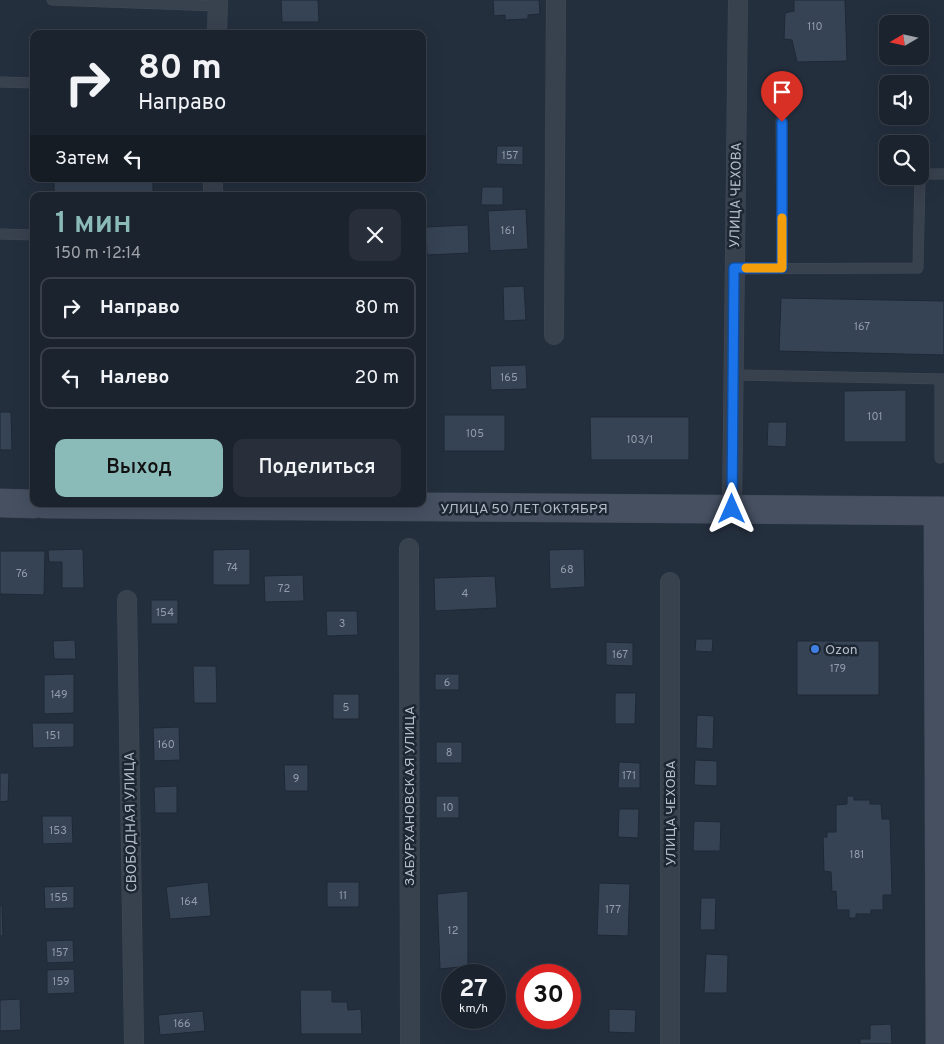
<!DOCTYPE html>
<html lang="ru">
<meta charset="utf-8">
<style>
:root{--surface:#1b232e;--page:#282f3a;--text:#f1f3f6;--muted:#a0a4aa;--line:#39404a;--accent:#8bbbb9}
body{margin:0;font-family:Overpass,sans-serif;background:var(--page);color:var(--text);height:100vh;display:flex;flex-direction:column;font-size:19px;white-space:nowrap}
*{box-sizing:border-box;margin:0}
p{font-size:16px;color:var(--muted)}
.icon{flex:none;width:28px;height:28px;fill:none;stroke:currentColor;stroke-width:2;stroke-linecap:round;stroke-linejoin:round}
.map{position:relative;flex:1;overflow:hidden}
.sheet{position:absolute;left:30px;top:192px;width:396px;height:315px;display:flex;flex-direction:column;background:var(--surface);border-radius:10px;box-shadow:0 5px 20px #0002,0 0 0 1px var(--line)}
.sheet>*{flex:none}
.top-card{position:absolute;left:30px;top:30px;width:396px;height:152px;border-radius:10px;box-shadow:0 5px 20px #0002,0 0 0 1px var(--line);background:#1b232e;color:var(--text);overflow:hidden}
.needle{width:32px;rotate:261deg}
.fabs{position:absolute;left:879px;top:15px;display:grid;gap:10px}
.fabs a{display:grid;place-items:center;width:50px;height:50px;border-radius:10px;background:var(--surface);box-shadow:0 5px 20px #0002,0 0 0 1px var(--line);font-size:25px}
.speed{position:absolute;left:441px;top:964px;display:flex;gap:10px;font-size:25px;font-weight:700;text-align:center}
.speed>*{display:grid;place-content:center;width:65px;height:65px;border-radius:50%;background:var(--surface);box-shadow:0 5px 20px #0002,0 0 0 1px var(--line);line-height:1}
.speed small{font-size:12px;font-weight:400}
.speed .limit{border:8px solid #d22;background:#fff;color:#111}
.pin{position:absolute;display:grid;place-items:center;width:42px;height:42px;color:#fff;margin:-51px -21px;border-radius:50% 50% 50% 0;rotate:-45deg;box-shadow:0 0 5px #0007}
.pin .icon{rotate:45deg}
.me{position:absolute;width:55px;margin:-28px;rotate:0deg;stroke-linejoin:round;filter:drop-shadow(0 0 4px #0008)}
.turn{display:flex;align-items:center;gap:18px;height:105px;padding:0 25px;font-size:22px}
.turn .icon{width:65px;height:65px;stroke-width:2.5}
.turn b{display:block;font-size:35px;line-height:42px}
.then{display:flex;align-items:center;height:48px;padding:0 25px;background:#0003;gap:10px;font-size:19px}
.round{display:grid;place-items:center;flex:none;width:52px;height:52px;border-radius:10px;background:var(--page)}
.headline{display:flex;align-items:center;justify-content:space-between;height:85px;padding:0 25px}
h1{font-size:30px;font-weight:600;line-height:38px;color:var(--accent)}
.primary-button{display:flex;gap:10px;margin-top:auto;padding:10px 25px}
.primary-button a{flex:1;height:58px;border-radius:10px;background:var(--accent);color:#111;font-size:20px;font-weight:600;line-height:58px;text-align:center}
.primary-button a+a{background:var(--page);color:var(--text)}
ul{padding:0;list-style:none}
li{display:flex;align-items:center;gap:15px;height:62px;margin:0 10px 8px;padding:0 15px;border:2px solid var(--line);border-radius:10px}
li div{flex:1}
li b{display:block;font-size:19px}
li em{font-style:normal}
.map>svg:first-child{display:block}
.building{fill:#364354;stroke:#1f2835}
.lines{fill:none;stroke-linecap:round;stroke-linejoin:round}
.lane-casing{stroke:#414a57;stroke-width:11}
.street-casing{stroke:#414a57;stroke-width:20}
.secondary-casing{stroke:#414a57;stroke-width:29}
.lane{stroke:#38414e;stroke-width:10}
.street{stroke:#38414e;stroke-width:19}
.secondary{stroke:#465061;stroke-width:28}
.route-casing{stroke:#114b97;stroke-width:12}
.route{stroke:#1a73e8;stroke-width:9}
.slow{stroke:#f59e0b;stroke-width:9}
.shop-dot{fill:#3f7fe0;stroke:#1d2633;stroke-width:2}
.labels{text-anchor:middle;stroke-width:5;stroke-linejoin:round;paint-order:stroke}
.number-label{font-size:11px;fill:#929caa}
.street-label{font-size:14px;fill:#b4bcc9;stroke:#1d2633}
.poi-label{font-size:14px;fill:#b4bcc9;stroke:#1d2633;text-anchor:start}
</style>
<div class="map">
<svg width="944" height="1044" viewBox="0 0 944 1044">
<rect width="100%" height="100%" fill="#242f3e"/>
<!-- building -->
<g class="building">
<polygon points="281,0 318,0 319,22 282,22"/>
<polygon points="493,0 539,0 540,14 528,15 528,19 505,20 505,15 494,16"/>
<polygon points="794,0 845,0 847,61 797,62 792,40 784,39 785,13 794,11"/>
<polygon points="497,146 523,146 523,165 496,164"/>
<rect x="54" y="179" width="99" height="17"/>
<polygon points="482,187 503,187 503,205 481,205"/>
<polygon points="526,209 528,249 490,251 488,211"/>
<polygon points="468,225 469,253 427,255 426,227"/>
<polygon points="524,286 526,320 504,321 503,287"/>
<polygon points="781,298 944,301 944,355 779,351"/>
<polygon points="526,365 527,389 491,390 490,366"/>
<polygon points="906,390 906,442 844,442 844,391"/>
<polygon points="0,412 11,412 12,450 0,450"/>
<rect x="444" y="415" width="61" height="36"/>
<polygon points="590,417 689,417 689,460 591,460"/>
<polygon points="768,422 787,422 786,447 767,446"/>
<polygon points="30,425 34,425 34,454 31,454"/>
<polygon points="83,549 84,588 62,588 62,562 49,562 48,550"/>
<polygon points="250,549 250,585 213,585 213,550"/>
<polygon points="584,549 585,587 550,589 549,550"/>
<polygon points="0,551 45,551 44,595 0,594"/>
<polygon points="303,575 304,601 265,602 264,576"/>
<polygon points="495,576 497,608 435,611 434,578"/>
<rect x="151" y="600" width="27" height="24"/>
<polygon points="326,611 357,611 358,635 327,636"/>
<polygon points="696,639 713,639 712,652 695,651"/>
<polygon points="75,640 76,659 54,659 53,641"/>
<rect x="797" y="641" width="82" height="54"/>
<polygon points="606,642 633,643 633,666 606,665"/>
<polygon points="193,666 216,666 217,703 194,703"/>
<polygon points="74,674 74,713 44,714 44,675"/>
<rect x="435" y="674" width="24" height="16"/>
<polygon points="615,693 636,693 635,724 615,724"/>
<rect x="333" y="694" width="26" height="25"/>
<polygon points="697,715 714,716 713,749 696,748"/>
<polygon points="32,723 74,723 74,747 33,748"/>
<polygon points="179,727 180,760 154,761 153,728"/>
<rect x="436" y="742" width="26" height="21"/>
<polygon points="695,760 717,761 717,786 694,785"/>
<polygon points="619,762 640,763 640,788 618,788"/>
<polygon points="284,765 308,765 308,791 285,791"/>
<polygon points="0,773 9,773 8,801 0,802"/>
<polygon points="177,786 177,813 155,813 154,787"/>
<rect x="436" y="796" width="23" height="22"/>
<polygon points="847,796 854,796 854,800 870,800 870,804 881,804 882,819 890,819 892,895 883,895 883,910 871,910 871,914 856,914 856,918 849,918 849,910 837,910 836,891 832,892 831,872 824,871 823,837 827,837 827,832 836,832 836,805 847,804"/>
<polygon points="619,809 639,809 638,838 618,837"/>
<polygon points="42,816 72,816 73,843 43,844"/>
<polygon points="694,821 721,822 720,851 693,851"/>
<polygon points="208,882 211,916 170,919 166,887"/>
<rect x="327" y="882" width="32" height="25"/>
<polygon points="599,883 630,884 628,936 597,935"/>
<polygon points="74,886 74,908 45,909 44,887"/>
<polygon points="468,891 468,966 440,969 437,894"/>
<polygon points="701,898 716,898 715,930 700,930"/>
<polygon points="0,905 2,905 3,936 0,936"/>
<polygon points="73,940 74,962 47,963 46,941"/>
<polygon points="706,954 728,955 727,993 704,993"/>
<polygon points="74,969 75,993 47,994 47,970"/>
<polygon points="300,990 332,990 332,1002 347,1002 348,1010 361,1009 362,1034 301,1034"/>
<polygon points="20,999 21,1030 0,1031 0,1000"/>
<polygon points="609,1009 636,1010 635,1033 609,1032"/>
<polygon points="203,1011 205,1031 160,1035 158,1015"/>
<polygon points="891,1024 892,1044 860,1044 860,1039 870,1039 870,1025"/>
</g>
<g class="lines">
<defs>
<g id="lane">
<polyline points="52,0 218,6"/>
<polyline points="0,82 34,83"/>
<polyline points="781,121 782,268"/>
<polyline points="920,174 944,174"/>
<polyline points="0,234 34,235"/>
<polyline points="734,269 918,268 920,176"/>
<polyline points="733,375 944,379"/>
<polyline points="940,458 940,379"/>
</g>
<g id="street">
<polyline points="217,34 218,0"/>
<polyline points="213,196 213,179"/>
<polyline points="554,335 556,0"/>
<polyline points="732,509 738,0"/>
<polyline points="409,548 410,1044"/>
<polyline points="670,582 670,1044"/>
<polyline points="127,600 134,1044"/>
</g>
<g id="secondary">
<polyline points="0,503 34,504"/>
<polyline points="44,504 944,511"/>
<polyline points="938,511 940,1044"/>
</g>
</defs>
<!-- lane casing -->
<use href="#lane" class="lane-casing"/>
<!-- street casing -->
<use href="#street" class="street-casing"/>
<!-- secondary casing -->
<use href="#secondary" class="secondary-casing"/>
<!-- lane -->
<use href="#lane" class="lane"/>
<!-- street -->
<use href="#street" class="street"/>
<!-- secondary -->
<use href="#secondary" class="secondary"/>
</g>
<g class="lines">
<defs>
<polyline id="route" points="732,509 734,268 782,268 782,122"/>
</defs>
<!-- route casing -->
<use href="#route" class="route-casing"/>
<!-- route -->
<use href="#route" class="route"/>
<!-- slow -->
<polyline class="slow" points="746,268 782,268 782,218"/>
</g>
<!-- markers -->
<circle class="shop-dot" cx="815" cy="649" r="5"/>
<g class="labels">
<!-- number labels -->
<g class="number-label">
<text x="815" y="30">110</text>
<text x="510" y="159">157</text>
<text x="508" y="234">161</text>
<text x="862" y="330">167</text>
<text x="509" y="381">165</text>
<text x="875" y="420">101</text>
<text x="475" y="437">105</text>
<text x="640" y="443">103/1</text>
<text x="232" y="571">74</text>
<text x="567" y="573">68</text>
<text x="22" y="577">76</text>
<text x="284" y="592">72</text>
<text x="465" y="597">4</text>
<text x="165" y="616">154</text>
<text x="342" y="627">3</text>
<text x="620" y="658">167</text>
<text x="838" y="672">179</text>
<text x="447" y="686">6</text>
<text x="59" y="698">149</text>
<text x="346" y="711">5</text>
<text x="53" y="739">151</text>
<text x="166" y="748">160</text>
<text x="449" y="756">8</text>
<text x="629" y="779">171</text>
<text x="296" y="782">9</text>
<text x="448" y="811">10</text>
<text x="58" y="834">153</text>
<text x="857" y="858">181</text>
<text x="343" y="899">11</text>
<text x="59" y="901">155</text>
<text x="189" y="905">164</text>
<text x="613" y="913">177</text>
<text x="453" y="934">12</text>
<text x="60" y="956">157</text>
<text x="61" y="985">159</text>
<text x="182" y="1027">166</text>
</g>
<!-- street labels -->
<g class="street-label">
<text transform="translate(735 195) rotate(-89)" y="5">УЛИЦА ЧЕХОВА</text>
<text x="524" y="513">УЛИЦА 50 ЛЕТ ОКТЯБРЯ</text>
<text transform="translate(409 796) rotate(-90)" y="5">ЗАБУРХАНОВСКАЯ УЛИЦА</text>
<text transform="translate(670 813) rotate(-90)" y="5">УЛИЦА ЧЕХОВА</text>
<text transform="translate(130 822) rotate(-91)" y="5">СВОБОДНАЯ УЛИЦА</text>
</g>
<!-- poi labels -->
<g class="poi-label">
<text x="825" y="654">Ozon</text>
</g>
</g>
</svg>
<div class="fabs">
<a><svg class="needle" viewBox="-14 -14 28 28"><path d="M0-13l5 13h-10z" fill="#e53935"/><path d="M0 13l5-13h-10z" fill="#a0a4aa"/></svg></a>
<a><svg class="icon" aria-label="sound" viewBox="0 0 24 24"><path d="M4 9h4l5-4v14l-5-4H4zM17 9q2 3 0 6"/></svg></a>
<a><svg class="icon" aria-label="search" viewBox="0 0 24 24"><circle cx="10" cy="10" r="6"/><path d="M15 15l6 6"/></svg></a>
</div>
<div class="speed"><div>27<small>km/h</small></div><div class="limit">30</div></div>
<div class="pin" style="left:782px;top:122px;background:#d93025"><svg class="icon" aria-label="arrive" viewBox="0 0 24 24"><path d="M6 21V4h12l-3 4 3 4H6"/></svg></div>
<svg class="me" style="left:732px;top:509px" viewBox="-20 -20 40 40"><path d="M0-17L14 15 0 8-14 15z" fill="#1a73e8" stroke="#fff" stroke-width="4"/></svg>
<div class="top-card">
<div class="turn"><svg class="icon" aria-label="right" viewBox="0 0 24 24"><path d="M7 20v-9h11M14 6l5 5-5 5"/></svg><div><b>80 m</b>Направо</div></div>
<div class="then">Затем<svg class="icon" aria-label="left" viewBox="0 0 24 24"><path d="M17 20v-9H6M10 6l-5 5 5 5"/></svg></div>
</div>
<section class="sheet">
<div class="headline"><div><h1>1 мин</h1><p>150 m · 12:14</p></div><a class="round"><svg class="icon" aria-label="close" viewBox="0 0 24 24"><path d="M6 6l12 12M18 6L6 18"/></svg></a></div>
<ul>
<li><svg class="icon" aria-label="right" viewBox="0 0 24 24"><path d="M7 20v-9h11M14 6l5 5-5 5"/></svg><div><b>Направо</b></div><em>80 m</em></li>
<li><svg class="icon" aria-label="left" viewBox="0 0 24 24"><path d="M17 20v-9H6M10 6l-5 5 5 5"/></svg><div><b>Налево</b></div><em>20 m</em></li>
</ul>
<div class="primary-button"><a>Выход</a><a>Поделиться</a></div>
</section>
</div>
